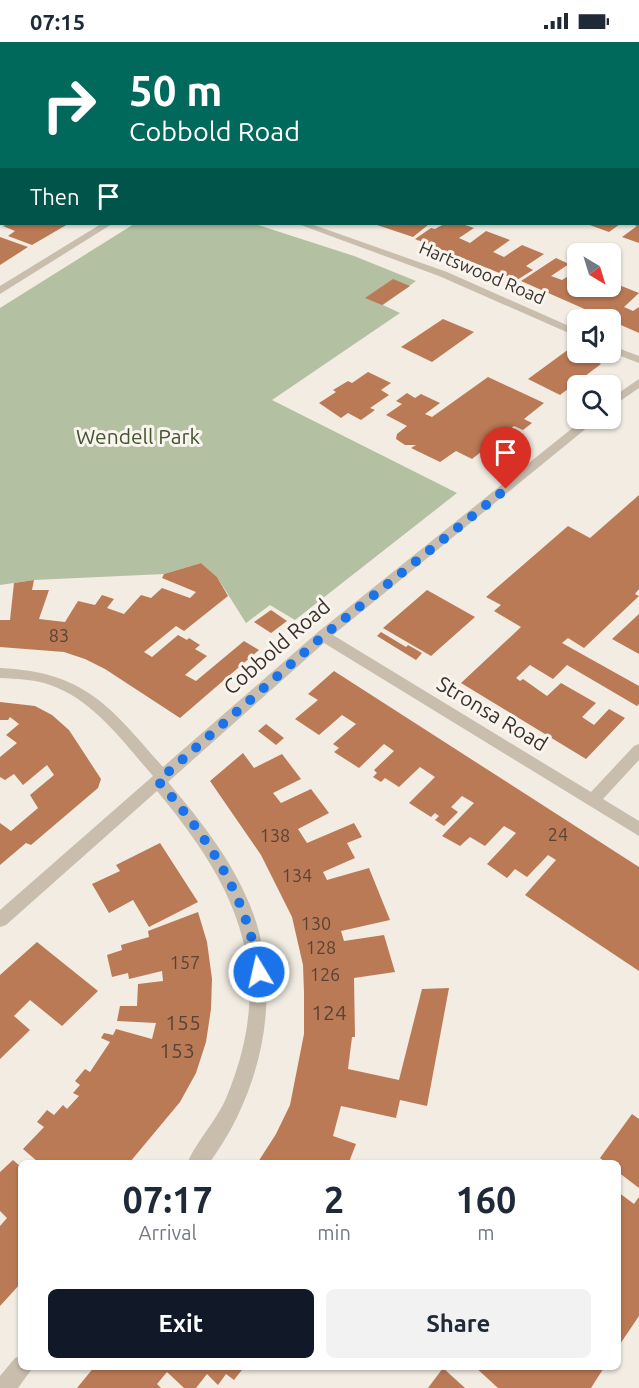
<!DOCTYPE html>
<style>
:root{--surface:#fff;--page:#f2f2f3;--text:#1f2937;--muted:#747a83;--accent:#111827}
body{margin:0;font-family:Ubuntu,sans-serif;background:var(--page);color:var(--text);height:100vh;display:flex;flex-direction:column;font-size:22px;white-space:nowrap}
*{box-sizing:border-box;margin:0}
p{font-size:20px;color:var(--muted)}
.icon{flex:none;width:33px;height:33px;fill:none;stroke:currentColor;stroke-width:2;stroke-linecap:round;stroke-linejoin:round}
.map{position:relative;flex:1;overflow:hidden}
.drawer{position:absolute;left:18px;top:1118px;width:603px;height:210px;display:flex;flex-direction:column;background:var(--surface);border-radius:9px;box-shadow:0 2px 4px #0004}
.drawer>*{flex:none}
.hud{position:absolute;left:0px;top:0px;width:639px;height:183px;box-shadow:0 2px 4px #0004;background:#00695c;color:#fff;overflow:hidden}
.needle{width:39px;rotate:142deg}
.buttons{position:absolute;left:567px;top:201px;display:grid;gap:12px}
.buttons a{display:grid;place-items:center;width:54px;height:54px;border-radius:9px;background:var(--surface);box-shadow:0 2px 4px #0004;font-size:30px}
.pin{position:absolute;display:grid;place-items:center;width:51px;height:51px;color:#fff;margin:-62px -26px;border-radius:50% 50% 50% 0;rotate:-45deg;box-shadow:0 0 6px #0007}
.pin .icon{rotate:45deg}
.me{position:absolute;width:66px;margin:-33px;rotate:351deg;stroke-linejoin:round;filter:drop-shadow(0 0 4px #0008)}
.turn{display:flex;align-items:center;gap:21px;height:126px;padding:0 30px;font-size:27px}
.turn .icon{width:78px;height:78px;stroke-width:2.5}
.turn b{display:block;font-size:42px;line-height:51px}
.then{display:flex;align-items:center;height:57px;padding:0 30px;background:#0003;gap:12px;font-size:22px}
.eta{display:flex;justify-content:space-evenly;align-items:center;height:102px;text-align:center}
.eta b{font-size:36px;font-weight:700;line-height:42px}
.action{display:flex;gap:12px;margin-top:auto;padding:12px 30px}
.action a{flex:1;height:69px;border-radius:9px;background:var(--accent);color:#fff;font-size:24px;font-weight:700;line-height:69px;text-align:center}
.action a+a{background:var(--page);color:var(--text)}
.status{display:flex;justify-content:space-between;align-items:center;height:42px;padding:0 30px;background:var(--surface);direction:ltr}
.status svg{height:16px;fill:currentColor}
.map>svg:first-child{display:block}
.green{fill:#b3c0a2}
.building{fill:#bb7a56}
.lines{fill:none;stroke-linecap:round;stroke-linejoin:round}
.lane{fill:#c9beae;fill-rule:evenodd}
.street{fill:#c9beae;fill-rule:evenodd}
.route{stroke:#1a73e8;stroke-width:10;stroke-dasharray:0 18}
.labels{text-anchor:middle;stroke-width:6;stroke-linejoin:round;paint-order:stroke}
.far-street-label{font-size:18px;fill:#38312c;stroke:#f9f5ee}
.number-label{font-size:18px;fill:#594336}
.park-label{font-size:21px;fill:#445532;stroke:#f9f5ee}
.street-label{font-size:21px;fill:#38312c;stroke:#f9f5ee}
.near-number-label{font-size:21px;fill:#594336}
</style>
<div class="status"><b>07:15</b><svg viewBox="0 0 49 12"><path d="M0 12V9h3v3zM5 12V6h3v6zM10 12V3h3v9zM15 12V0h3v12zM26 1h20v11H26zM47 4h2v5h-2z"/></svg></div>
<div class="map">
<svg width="639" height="1346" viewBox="0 0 639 1346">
<rect width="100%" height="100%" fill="#f2ece2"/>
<!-- green -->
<polygon class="green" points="134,182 255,182 354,214 416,239 383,263 400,271 272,358 457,451 295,578 270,563 246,581 217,535 201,521 164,532 34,538 0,543 0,266"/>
<!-- building -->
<g class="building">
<polygon points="8,182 18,183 68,182 32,203 8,194 15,189 3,184"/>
<polygon points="374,182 423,182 428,183 413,195"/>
<polygon points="444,182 462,182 474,186 459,196 470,201 486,189 510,198 493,210 504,215 522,203 544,212 526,224 533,228 517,238 415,197 431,186 435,187"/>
<polygon points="587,182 620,182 609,190"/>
<polygon points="631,182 639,182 639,201 622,195 637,184"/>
<polygon points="0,195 28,205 0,223"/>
<polygon points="556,216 569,222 551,234 562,238 578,228 578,244 593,244 587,248 597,253 614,241 639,251 624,265 633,269 639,265 639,291 521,239"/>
<polygon points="393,237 410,244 382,263 365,256"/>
<polygon points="443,277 474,290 432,320 401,305"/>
<polygon points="569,307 601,322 560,353 528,337"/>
<polygon points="368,330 391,341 381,348 389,353 370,366 375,368 361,378 348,371 341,376 319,361 336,350 333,348 348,339 352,341"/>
<polygon points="488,335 544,361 524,377 532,381 523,388 514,384 472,417 456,409 440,420 411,406 416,403 405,403 396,397 397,392 407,384 386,373 402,362 396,359 407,351 415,356 421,352 440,361 425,372 432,375"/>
<polygon points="639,453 639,547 635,552 639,554 584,606 568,596 562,601 639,644 639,662 637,664 567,623 553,637 530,623 516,636 520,639 523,637 547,654 561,641 596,661 582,675 594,683 609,667 625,676 586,717 461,641 521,585 494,569 501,563 486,555 568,484 590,496"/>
<polygon points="201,521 217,535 228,554 184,589 176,584 144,610 152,615 178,593 187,598 189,596 200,603 195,607 207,614 185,633 196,639 244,599 259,608 180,676 105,627 85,617 64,610 0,605 0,578 10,578 14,541 34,538 32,548 49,548 39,577 65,580 78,559 95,563 102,553 114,557 107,566 124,572 141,553 151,556 162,546 190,556 196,550 162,536 164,532"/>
<polygon points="427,548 475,575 431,614 383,586"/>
<polygon points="271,568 287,579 271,591 254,580"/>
<polygon points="639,572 639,612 612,597"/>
<polygon points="381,590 406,605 408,603 422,611 416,618 377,594"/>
<polygon points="334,629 639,825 639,929 525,853 556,818 548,813 527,835 515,827 507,836 487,822 516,791 504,784 485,804 470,795 460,804 442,794 474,761 462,754 451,765 458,770 444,784 435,778 439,774 435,771 431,775 409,761 435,735 420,725 399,745 385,736 381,740 373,735 377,731 374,728 394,709 384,702 359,726 334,710 339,706 333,702 356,682 342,673 319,693 295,677 318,658 308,652"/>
<polygon points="0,660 35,664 52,673 69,688 101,737 98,746 31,803 26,801 0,823 0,781 11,789 38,766 30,753 54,733 47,723 23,743 14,732 5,738 0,735 0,715 17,701 6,693 19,682 10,675 8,678 0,678"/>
<polygon points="266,682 284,696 276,703 258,689"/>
<polygon points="243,711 254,726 282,712 301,737 273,751 281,761 311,747 329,771 298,787 307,801 354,781 362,795 347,801 355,816 323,830 327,838 369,826 390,878 341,889 344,899 384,893 395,930 354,936 355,995 352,995 348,1027 399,1038 422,947 449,946 427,1064 400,1058 396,1076 341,1064 333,1094 356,1102 349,1120 258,1120 276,1092 290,1063 304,992 304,950 303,923 292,875 261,813 210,739"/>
<polygon points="160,801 198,860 149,885 133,858 109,871 92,842 120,829 116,823"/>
<polygon points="198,870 207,900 212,937 211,967 206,1000 196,1031 180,1060 130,1120 38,1120 23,1107 44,1085 37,1080 47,1068 54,1073 63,1063 67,1067 79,1054 73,1051 80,1043 75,1039 85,1027 90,1030 110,1000 101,996 104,991 113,993 116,987 152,997 156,981 117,979 120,964 137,964 138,942 163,939 162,929 129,937 128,931 112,935 107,913 122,908 121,903 149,895 148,889"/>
<polygon points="37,900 98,949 62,984 30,958 14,974 30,988 0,1017 0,933"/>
<polygon points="632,1072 639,1077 639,1146 618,1130 618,1120 605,1120 600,1116"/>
<polygon points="13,1118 21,1125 21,1241 0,1264 0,1184 7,1176 0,1169 0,1130"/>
<polygon points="618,1150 634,1162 639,1155 639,1274 618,1305"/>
<polygon points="95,1324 245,1324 234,1338 226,1332 218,1343 207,1332 196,1346 184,1346 167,1330 157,1342 161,1346 77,1346"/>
<polygon points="474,1324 605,1324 591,1346 498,1346"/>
<polygon points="443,1326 465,1346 428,1346"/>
</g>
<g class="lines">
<!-- lane -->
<g class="lane">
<polygon points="92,0 101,0 100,2"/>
<polygon points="0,1 5,2 2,2 0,5"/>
</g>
<!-- street -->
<g class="street">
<polygon points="321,0 329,0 320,2"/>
<polygon points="468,0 485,2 469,2"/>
<rect x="638" y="27" width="1" height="4"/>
<rect x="0" y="104" width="2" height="6"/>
<rect x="638" y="148" width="1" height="6"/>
<polygon points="101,182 112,182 0,252 0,244"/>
<polygon points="298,182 311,182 447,230 578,288 578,295 439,234"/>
<polygon points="610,303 639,314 639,321 610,310"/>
<polygon points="639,337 639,346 610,366 610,357"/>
<path d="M585,376H599L333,593L591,750L634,704L639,702V718L603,757L639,779V794L324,601L168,740C199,777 230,815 249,861C285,945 263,1048 210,1120H188C195,1101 218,1077 227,1054C278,930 237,845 157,749L6,883L0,885V868L153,734C124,701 94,658 50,643C34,637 17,637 0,636V626C86,630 110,665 163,725L318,590Z"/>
<polygon points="21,1314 21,1324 34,1324 18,1346 0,1346 0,1334 15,1316"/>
</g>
</g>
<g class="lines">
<!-- route -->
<path class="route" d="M259,930C247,854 208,795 158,739L323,594L506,447"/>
</g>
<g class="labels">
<!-- far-street labels -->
<g class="far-street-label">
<text transform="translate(482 231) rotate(23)" y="6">Hartswood Road</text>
</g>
<!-- number labels -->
<g class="number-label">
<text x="59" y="600">83</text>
<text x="558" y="799">24</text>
<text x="275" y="800">138</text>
<text x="297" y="840">134</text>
<text x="316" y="888">130</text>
<text x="321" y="912">128</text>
<text x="185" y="927">157</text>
<text x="325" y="939">126</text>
</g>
<!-- park labels -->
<g class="park-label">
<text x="138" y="402">Wendell Park</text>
</g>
<!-- street labels -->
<g class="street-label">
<text transform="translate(277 605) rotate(-41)" y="7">Cobbold Road</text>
<text transform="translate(492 672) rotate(31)" y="7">Stronsa Road</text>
</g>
<!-- near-number labels -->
<g class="near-number-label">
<text x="329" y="978">124</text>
<text x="183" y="988">155</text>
<text x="177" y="1016">153</text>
</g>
</g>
</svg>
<div class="buttons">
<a><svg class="needle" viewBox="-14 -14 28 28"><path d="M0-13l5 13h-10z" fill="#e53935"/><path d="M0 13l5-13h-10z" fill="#747a83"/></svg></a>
<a><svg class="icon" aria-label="sound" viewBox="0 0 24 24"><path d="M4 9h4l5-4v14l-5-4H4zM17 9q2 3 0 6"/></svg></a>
<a><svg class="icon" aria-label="search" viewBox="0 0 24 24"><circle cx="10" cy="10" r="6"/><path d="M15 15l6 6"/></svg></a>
</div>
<div class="pin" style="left:506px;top:447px;background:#d93025"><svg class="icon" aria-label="arrive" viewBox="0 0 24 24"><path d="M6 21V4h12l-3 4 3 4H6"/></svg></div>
<svg class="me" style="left:259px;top:930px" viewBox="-20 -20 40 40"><circle r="17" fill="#1a73e8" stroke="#fff" stroke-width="3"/><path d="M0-11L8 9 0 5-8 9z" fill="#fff"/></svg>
<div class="hud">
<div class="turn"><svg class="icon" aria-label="right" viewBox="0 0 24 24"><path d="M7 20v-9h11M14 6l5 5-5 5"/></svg><div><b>50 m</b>Cobbold Road</div></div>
<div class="then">Then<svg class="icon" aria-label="arrive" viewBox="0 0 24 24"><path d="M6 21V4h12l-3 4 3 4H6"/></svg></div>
</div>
<section class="drawer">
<div class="eta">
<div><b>07:17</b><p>Arrival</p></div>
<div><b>2</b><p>min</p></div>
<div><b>160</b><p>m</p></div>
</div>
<div class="action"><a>Exit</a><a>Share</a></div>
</section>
</div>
